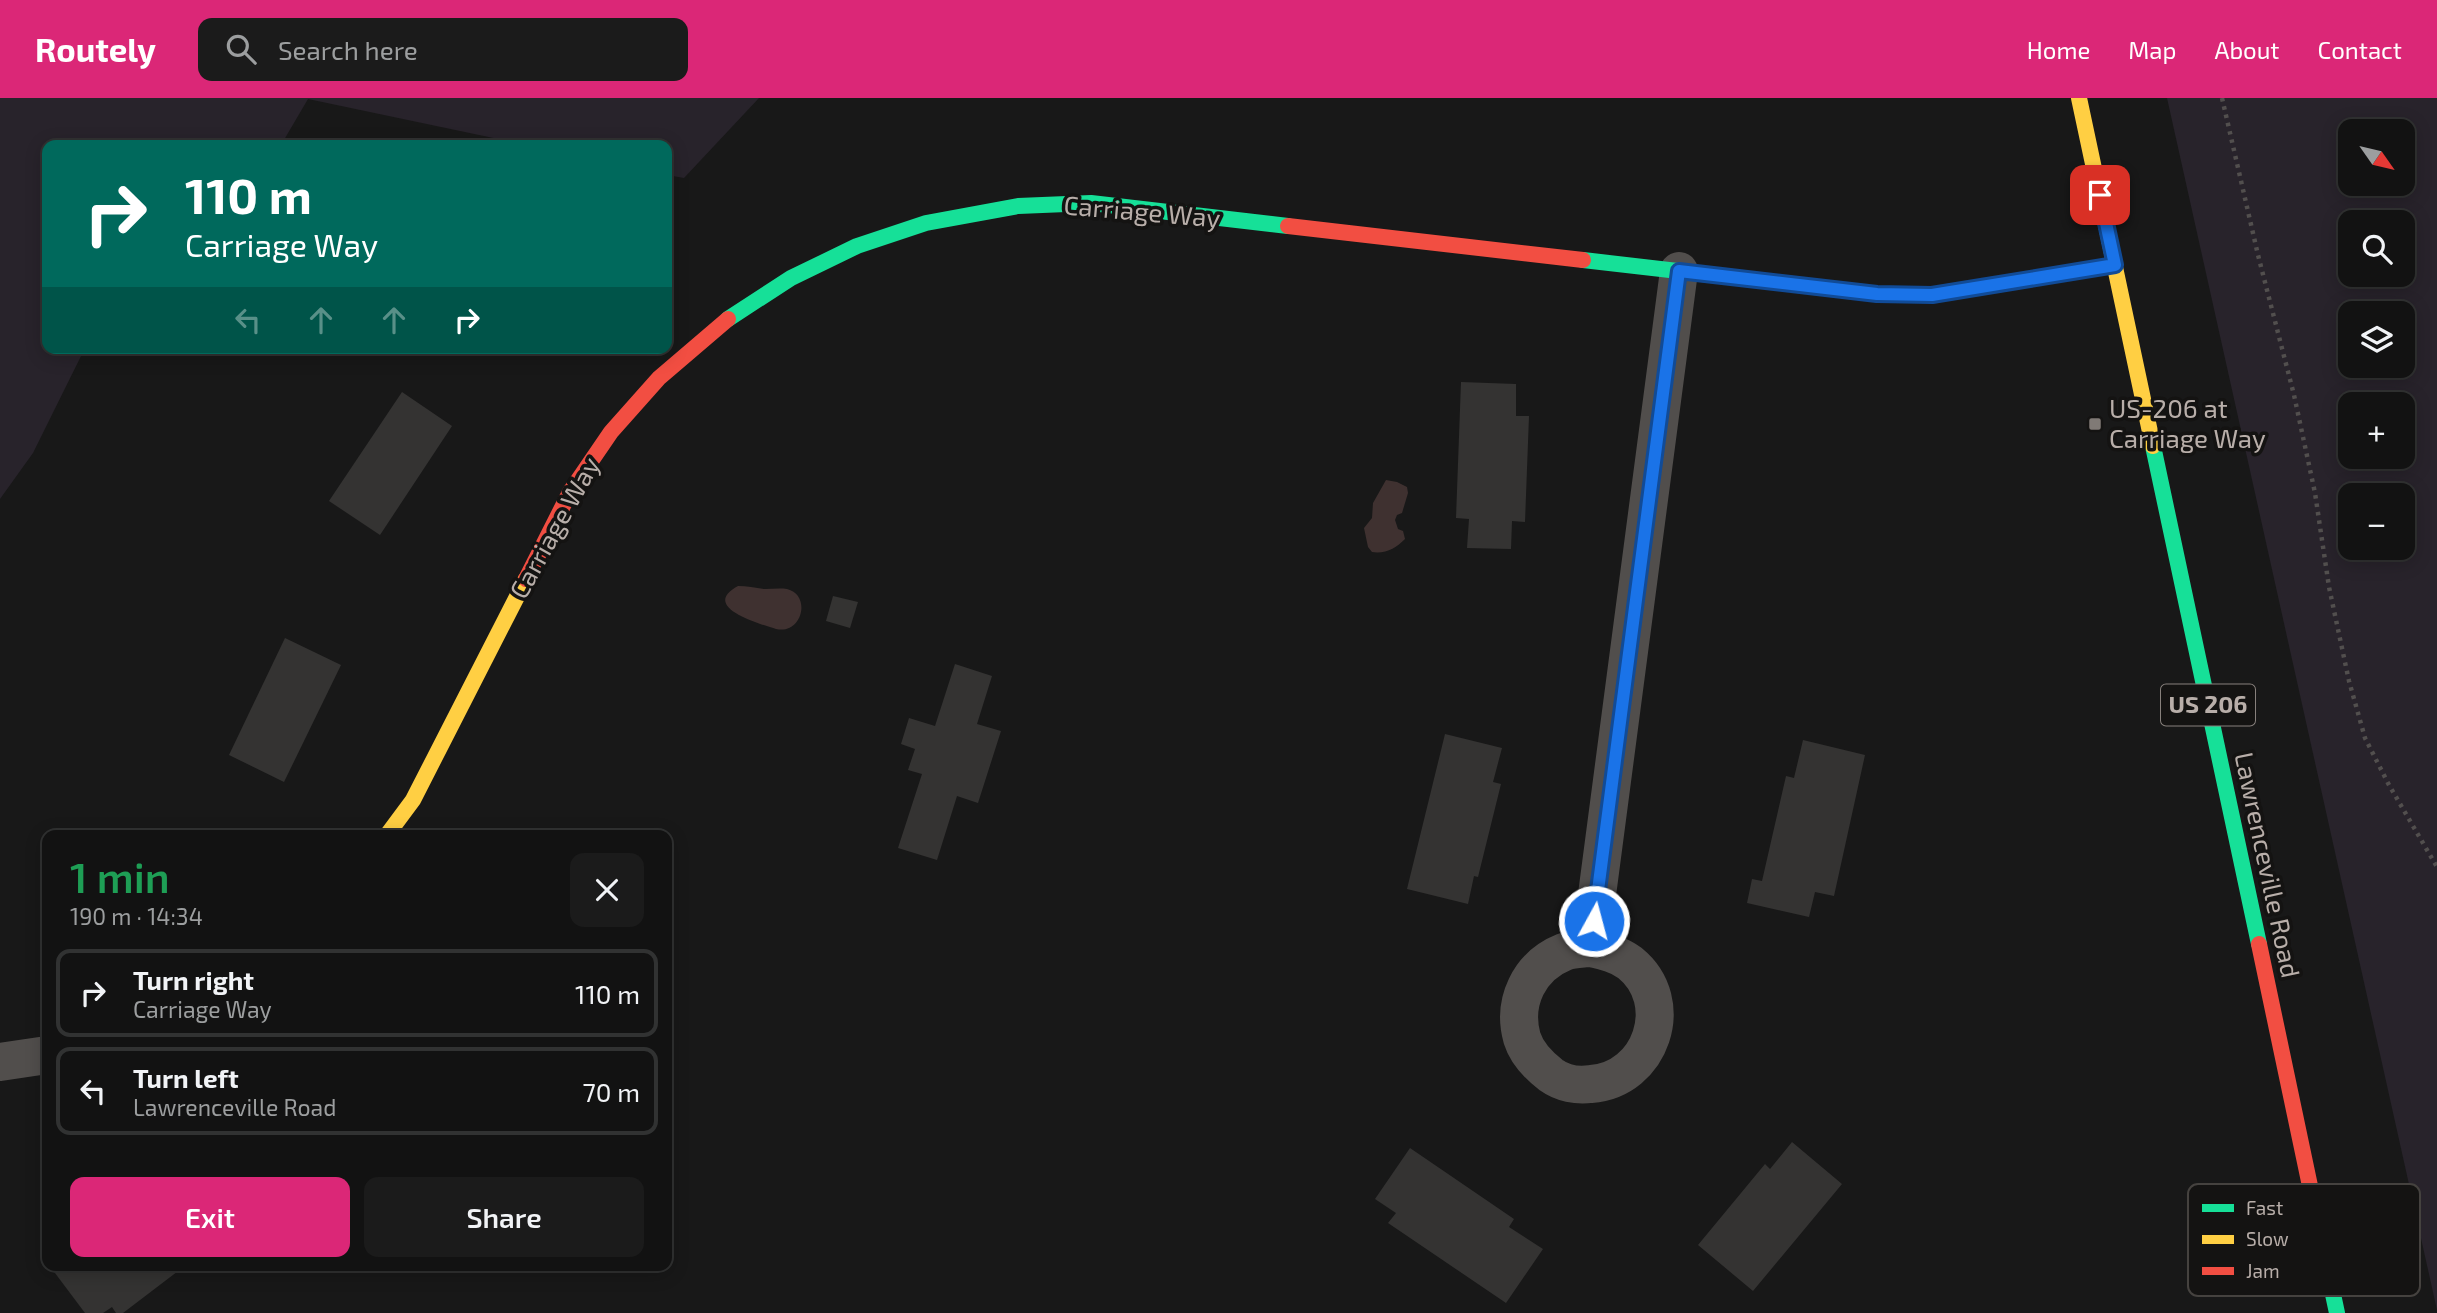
<!DOCTYPE html>
<meta charset="utf-8">
<style>
:root{--surface:#121212;--page:#1b1b1b;--text:#f1f3f6;--muted:#9c9e9f;--line:#313232;--accent:#db2777}
body{margin:0;font-family:"Exo 2",sans-serif;background:var(--page);color:var(--text);height:100vh;display:flex;flex-direction:column;font-size:26px;white-space:nowrap}
*{box-sizing:border-box;margin:0}
p{font-size:23px;color:var(--muted)}
.icon{flex:none;width:38px;height:38px;fill:none;stroke:currentColor;stroke-width:2;stroke-linecap:round;stroke-linejoin:round}
.map{position:relative;flex:1;overflow:hidden}
.panel{position:absolute;left:42px;top:732px;width:630px;height:441px;display:flex;flex-direction:column;background:var(--surface);border-radius:14px;box-shadow:0 4px 18px #0003,0 0 0 2px var(--line)}
.panel>*{flex:none}
.hud{position:absolute;left:42px;top:42px;width:630px;height:214px;border-radius:14px;box-shadow:0 4px 18px #0003,0 0 0 2px var(--line);background:#00695c;color:#fff;overflow:hidden}
.needle{width:46px;rotate:124deg}
.controls{position:absolute;left:2338px;top:21px;display:grid;gap:14px}
.controls a{display:grid;place-items:center;width:77px;height:77px;border-radius:14px;background:var(--surface);box-shadow:0 4px 18px #0003,0 0 0 2px var(--line);font-size:35px}
.pin{position:absolute;display:grid;place-items:center;width:60px;height:60px;color:#fff;margin:-30px;border-radius:14px;box-shadow:0 4px 10px #0006}
.me{position:absolute;width:77px;margin:-38px;rotate:7deg;stroke-linejoin:round;filter:drop-shadow(0 0 5px #0008)}
.turn{display:flex;align-items:center;gap:24px;height:147px;padding:0 28px;font-size:32px}
.turn .icon{width:91px;height:91px;stroke-width:2.5}
.turn b{display:block;font-size:49px;line-height:60px}
.lanes{display:flex;align-items:center;height:66px;padding:0 28px;background:#0003;justify-content:center;gap:35px;direction:ltr}
.lanes .off{opacity:.35}
.round{display:grid;place-items:center;flex:none;width:74px;height:74px;border-radius:14px;background:var(--page)}
.headline{display:flex;align-items:center;justify-content:space-between;height:119px;padding:0 28px}
h1{font-size:42px;font-weight:600;line-height:52px;color:#1e9e55}
.cta{display:flex;gap:14px;margin-top:auto;padding:14px 28px}
.cta a{flex:1;height:80px;border-radius:14px;background:var(--accent);color:#fff;font-size:28px;font-weight:600;line-height:80px;text-align:center}
.cta a+a{background:var(--page);color:var(--text)}
ul{padding:0;list-style:none}
li{display:flex;align-items:center;gap:21px;height:88px;margin:0 14px 10px;padding:0 14px;border:4px solid var(--line);border-radius:14px}
li div{flex:1}
li b{display:block;font-size:26px}
li em{font-style:normal}
header{display:flex;align-items:center;gap:42px;box-sizing:border-box;height:98px;padding:0 35px;background:var(--accent);color:#fff}
header strong{font-size:33px}
nav{display:flex;gap:38px;margin-inline-start:auto;font-size:24px}
.search{width:490px;height:63px;background:var(--page);display:flex;align-items:center;gap:18px;box-sizing:border-box;padding:0 24px;border-radius:14px;color:var(--muted);font-size:26px}
.map>svg:first-child{display:block}
.green{fill:#28232b;fill-rule:evenodd}
.water{fill:#3f3130}
.building{fill:#343332}
.lines{fill:none;stroke-linecap:round;stroke-linejoin:round}
.path{stroke:#524f4e;stroke-width:4.5;stroke-dasharray:3.5 5;stroke-linecap:butt}
.street{stroke:#514e4c;stroke-width:38}
.fast{stroke:#16e098;stroke-width:16}
.slow{stroke:#ffcf43;stroke-width:16}
.jam{stroke:#f24e42;stroke-width:16}
.route-casing{stroke:#114b97;stroke-width:18}
.route{stroke:#1a73e8;stroke-width:12}
.poi-dot{fill:#807a76;stroke:#141312;stroke-width:2.5}
.labels{text-anchor:middle;stroke-width:7;stroke-linejoin:round;paint-order:stroke}
.shield{fill:#141312;stroke:#87807c;stroke-width:2}
.shield-label{font-size:24px;font-weight:bold;fill:#b8aea9}
.street-label{font-size:26px;fill:#b8aea9;stroke:#141312}
.poi-label{font-size:26px;fill:#b8aea9;stroke:#141312;text-anchor:start}
.key{fill:#141312;stroke:#45423f;stroke-width:2}
.key-label{font-size:19px;fill:#b8aea9}
</style>
<header>
<strong>Routely</strong>
<div class="search"><svg class="icon" aria-label="search" viewBox="0 0 24 24"><circle cx="10" cy="10" r="6"/><path d="M15 15l6 6"/></svg>Search here</div>
<nav><a>Home</a><a>Map</a><a>About</a><a>Contact</a></nav>
</header>
<div class="map">
<svg width="2437" height="1215" viewBox="0 0 2437 1215">
<rect width="100%" height="100%" fill="#181818"/>
<!-- green -->
<g class="green">
<polygon points="0,0 759,0 684,80 667,77 667,47 527,47 308,1 281,47 47,47 47,250 85,250 33,355 0,401"/>
<path d="M2167,0H2437V1212ZM2350,33H2403V86H2350ZM2350,124H2403V177H2350ZM2350,215H2403V268H2350ZM2350,306H2403V359H2350ZM2350,397H2403V450H2350Z"/>
</g>
<!-- water -->
<g class="water">
<path d="M1386,382L1397,384L1407,389L1408,395L1402,415L1397,417L1395,422L1398,431L1403,433L1405,441C1396,450 1386,456 1372,454L1368,449L1364,430L1372,420L1373,405Z"/>
<path d="M738,488C747,488 756,490 765,491C772,491 780,490 787,491C812,497 802,537 776,531C760,526 699,509 738,488Z"/>
</g>
<!-- building -->
<g class="building">
<polygon points="1461,284 1516,286 1516,318 1529,318 1525,424 1512,423 1511,451 1467,450 1469,421 1456,420"/>
<polygon points="402,294 452,328 380,437 329,403"/>
<polygon points="833,498 858,504 850,530 826,523"/>
<polygon points="285,540 341,567 284,684 229,657"/>
<polygon points="955,566 992,578 977,626 1001,633 978,705 957,698 937,762 898,750 922,676 908,672 915,651 901,646 909,620 935,628"/>
<polygon points="1445,636 1502,650 1493,684 1501,686 1478,779 1474,778 1468,806 1407,791"/>
<polygon points="1803,642 1865,657 1834,798 1815,794 1809,819 1747,805 1752,781 1762,783 1786,678 1794,680"/>
<polygon points="1792,1044 1842,1086 1753,1193 1698,1147 1765,1066 1770,1071"/>
<polygon points="1410,1050 1514,1121 1509,1129 1543,1151 1506,1205 1388,1125 1396,1115 1375,1101"/>
<polygon points="56,1167 186,1167 123,1215 116,1215 112,1209 103,1215 85,1215 52,1171"/>
</g>
<g class="lines">
<!-- path -->
<polyline class="path" points="2222,0 2258,157 2294,297 2315,395 2329,489 2349,583 2365,640 2389,687 2437,769"/>
<!-- street -->
<g class="street">
<path d="M1590,850C1604,853 1618,856 1630,865C1678,904 1651,982 1591,986C1577,988 1562,985 1551,977C1538,967 1527,956 1522,940C1512,904 1529,868 1564,854C1572,851 1582,851 1590,850L1679,173"/>
<polyline points="0,964 47,957"/>
</g>
<!-- fast -->
<g class="fast">
<polyline points="1583,162 1877,196 1932,197 1963,192"/>
<polyline points="728,221 791,180 857,148 926,125 1018,108 1091,105 1288,128"/>
<polyline points="2153,348 2259,846"/>
<polyline points="2318,1126 2337,1215"/>
</g>
<!-- slow -->
<g class="slow">
<polyline points="2079,0 2153,348"/>
<polyline points="1963,192 2115,167"/>
<polyline points="387,737 413,702 526,481"/>
</g>
<!-- jam -->
<g class="jam">
<polyline points="1288,128 1583,162"/>
<polyline points="526,481 570,394 611,334 659,280 728,221"/>
<polyline points="2259,846 2318,1126"/>
</g>
</g>
<g class="lines">
<defs>
<polyline id="route" points="1594,823 1679,173 1877,196 1932,197 2115,167 2100,97"/>
</defs>
<!-- route casing -->
<use href="#route" class="route-casing"/>
<!-- route -->
<use href="#route" class="route"/>
</g>
<!-- markers -->
<rect class="poi-dot" x="2088" y="319" width="14" height="14" rx="3.5"/>
<g class="labels">
<!-- shield labels -->
<rect class="shield" x="2161" y="586.5" width="94" height="41" rx="5"/>
<g class="shield-label">
<text x="2208" y="615">US 206</text>
</g>
<!-- street labels -->
<g class="street-label">
<text transform="translate(1142 114) rotate(5)" y="9">Carriage Way</text>
<text transform="translate(555 430) rotate(-61)" y="9">Carriage Way</text>
<text transform="translate(2267 767) rotate(78)" y="9">Lawrenceville Road</text>
</g>
<!-- poi labels -->
<g class="poi-label">
<text x="2109" y="320">US-206 at<tspan x="2109" dy="30">Carriage Way</tspan></text>
</g>
</g>
<!-- legend -->
<rect x="2188" y="1086" width="232" height="112" rx="10" class="key"/>
<rect x="2202" y="1106" width="32" height="8" fill="#16e098"/>
<rect x="2202" y="1137" width="32" height="9" fill="#ffcf43"/>
<rect x="2202" y="1169" width="32" height="8" fill="#f24e42"/>
<g class="key-label">
<text x="2246" y="1117">Fast</text>
<text x="2246" y="1148">Slow</text>
<text x="2246" y="1180">Jam</text>
</g>
</svg>
<div class="controls">
<a><svg class="needle" viewBox="-14 -14 28 28"><path d="M0-13l5 13h-10z" fill="#e53935"/><path d="M0 13l5-13h-10z" fill="#9c9e9f"/></svg></a>
<a><svg class="icon" aria-label="search" viewBox="0 0 24 24"><circle cx="10" cy="10" r="6"/><path d="M15 15l6 6"/></svg></a>
<a><svg class="icon" aria-label="layers" viewBox="0 0 24 24"><path d="M12 4l9 5-9 5-9-5zM3 14l9 5 9-5"/></svg></a>
<a>+</a>
<a>−</a>
</div>
<div class="pin" style="left:2100px;top:97px;background:#d93025"><svg class="icon" aria-label="arrive" viewBox="0 0 24 24"><path d="M6 21V4h12l-3 4 3 4H6"/></svg></div>
<svg class="me" style="left:1594px;top:823px" viewBox="-20 -20 40 40"><circle r="17" fill="#1a73e8" stroke="#fff" stroke-width="3"/><path d="M0-11L8 9 0 5-8 9z" fill="#fff"/></svg>
<div class="hud">
<div class="turn"><svg class="icon" aria-label="right" viewBox="0 0 24 24"><path d="M7 20v-9h11M14 6l5 5-5 5"/></svg><div><b>110 m</b>Carriage Way</div></div>
<div class="lanes"><svg class="icon off" aria-label="left" viewBox="0 0 24 24"><path d="M17 20v-9H6M10 6l-5 5 5 5"/></svg><svg class="icon off" aria-label="ahead" viewBox="0 0 24 24"><path d="M12 20V5M6 11l6-6 6 6"/></svg><svg class="icon off" aria-label="ahead" viewBox="0 0 24 24"><path d="M12 20V5M6 11l6-6 6 6"/></svg><svg class="icon" aria-label="right" viewBox="0 0 24 24"><path d="M7 20v-9h11M14 6l5 5-5 5"/></svg></div>
</div>
<section class="panel">
<div class="headline"><div><h1>1 min</h1><p>190 m · 14:34</p></div><a class="round"><svg class="icon" aria-label="close" viewBox="0 0 24 24"><path d="M6 6l12 12M18 6L6 18"/></svg></a></div>
<ul>
<li><svg class="icon" aria-label="right" viewBox="0 0 24 24"><path d="M7 20v-9h11M14 6l5 5-5 5"/></svg><div><b>Turn right</b><p>Carriage Way</p></div><em>110 m</em></li>
<li><svg class="icon" aria-label="left" viewBox="0 0 24 24"><path d="M17 20v-9H6M10 6l-5 5 5 5"/></svg><div><b>Turn left</b><p>Lawrenceville Road</p></div><em>70 m</em></li>
</ul>
<div class="cta"><a>Exit</a><a>Share</a></div>
</section>
</div>
